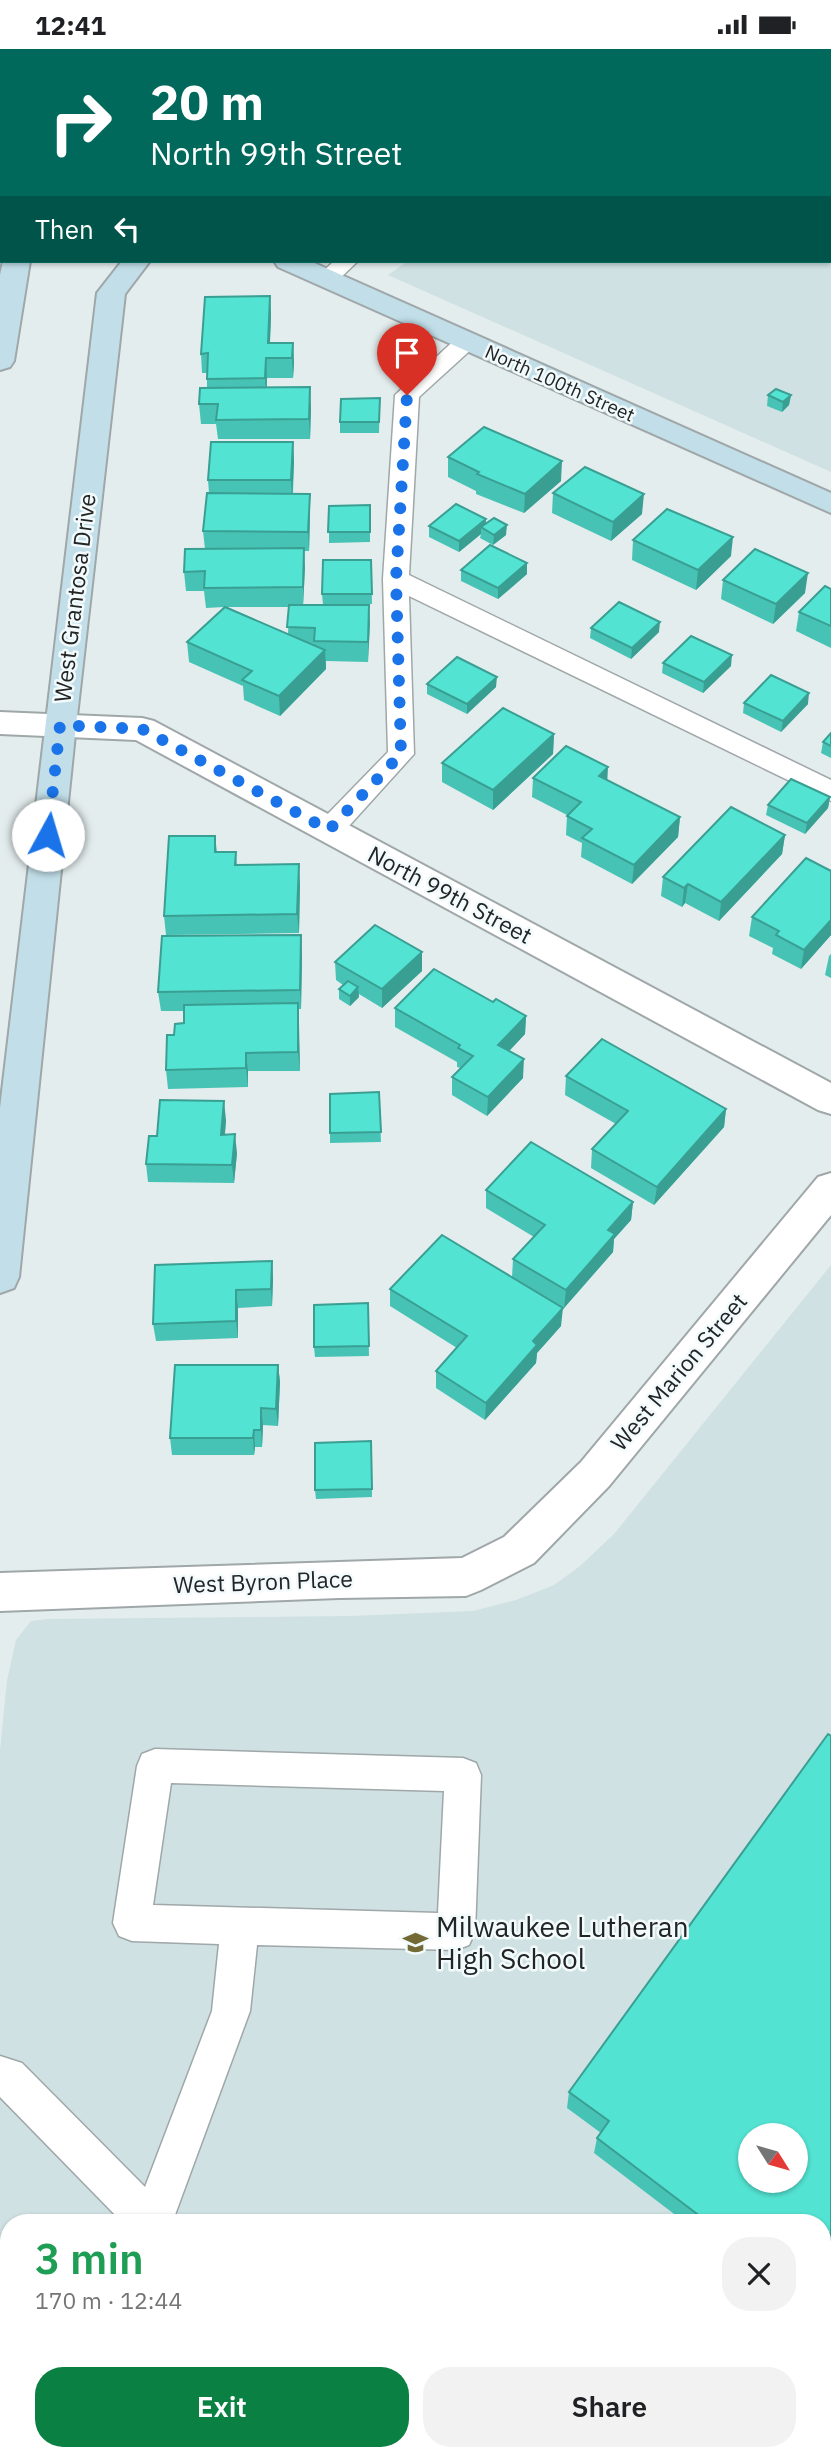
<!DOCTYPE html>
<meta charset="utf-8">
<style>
:root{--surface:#fff;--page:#f2f2f2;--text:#202124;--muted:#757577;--accent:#0b8043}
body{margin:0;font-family:"IBM Plex Sans",sans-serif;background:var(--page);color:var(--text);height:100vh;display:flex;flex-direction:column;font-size:26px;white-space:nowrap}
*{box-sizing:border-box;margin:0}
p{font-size:23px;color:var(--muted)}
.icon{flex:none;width:38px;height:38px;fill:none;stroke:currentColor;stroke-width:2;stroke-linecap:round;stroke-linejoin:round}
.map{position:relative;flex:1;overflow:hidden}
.sheet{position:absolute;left:0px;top:2165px;width:831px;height:247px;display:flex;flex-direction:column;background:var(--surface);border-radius:28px 28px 0 0;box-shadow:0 2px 5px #0004}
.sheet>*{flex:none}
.banner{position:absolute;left:0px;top:0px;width:831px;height:214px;box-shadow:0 2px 5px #0004;background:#00695c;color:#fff;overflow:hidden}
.needle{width:46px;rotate:127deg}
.controls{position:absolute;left:738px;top:2074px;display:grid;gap:14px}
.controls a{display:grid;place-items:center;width:70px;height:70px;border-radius:50%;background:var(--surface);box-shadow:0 2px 5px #0004;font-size:35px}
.pin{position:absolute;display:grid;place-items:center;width:60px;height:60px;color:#fff;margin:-72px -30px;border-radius:50% 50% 50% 0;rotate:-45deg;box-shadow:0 0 7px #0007}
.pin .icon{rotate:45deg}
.me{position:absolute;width:77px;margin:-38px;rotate:6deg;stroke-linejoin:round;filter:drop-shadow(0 0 5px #0008)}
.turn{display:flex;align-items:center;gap:24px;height:147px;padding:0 35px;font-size:32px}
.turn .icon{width:91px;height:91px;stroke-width:2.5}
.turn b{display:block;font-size:49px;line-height:60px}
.then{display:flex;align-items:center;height:66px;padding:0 35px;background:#0003;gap:14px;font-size:26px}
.round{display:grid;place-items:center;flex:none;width:74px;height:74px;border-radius:28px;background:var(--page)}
.summary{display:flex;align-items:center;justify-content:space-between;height:119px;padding:0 35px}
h1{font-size:42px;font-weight:600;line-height:52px;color:#1e9e55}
.cta{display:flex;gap:14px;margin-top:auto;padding:14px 35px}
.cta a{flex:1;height:80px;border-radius:28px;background:var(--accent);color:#fff;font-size:28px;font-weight:600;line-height:80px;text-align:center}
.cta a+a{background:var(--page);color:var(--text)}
.status{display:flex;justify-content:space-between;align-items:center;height:49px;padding:0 35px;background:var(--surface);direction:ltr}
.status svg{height:19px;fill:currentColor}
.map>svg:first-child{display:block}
.built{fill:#cfe1e3;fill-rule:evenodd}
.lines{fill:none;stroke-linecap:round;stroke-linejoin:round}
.stream{fill:#4e81b2;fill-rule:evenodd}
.lane-casing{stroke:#9fa7a8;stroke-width:3}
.street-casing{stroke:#9fa7a8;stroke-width:4}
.secondary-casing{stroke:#9fa7a8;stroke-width:4}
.lane{fill:#fff;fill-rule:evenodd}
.street{fill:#fff;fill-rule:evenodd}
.secondary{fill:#c2dfe9;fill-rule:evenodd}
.wall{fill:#47c3b5;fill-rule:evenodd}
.shaded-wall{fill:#3a9f93}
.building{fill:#53e3d2;stroke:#3a9f93;stroke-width:2;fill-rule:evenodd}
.route{stroke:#1a73e8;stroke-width:12;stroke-dasharray:0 21.6}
.labels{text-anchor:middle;stroke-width:5;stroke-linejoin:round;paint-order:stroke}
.far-street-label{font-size:19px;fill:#222525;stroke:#f2fafb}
.street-label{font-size:23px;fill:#222525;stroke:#f2fafb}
.near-poi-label{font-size:28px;fill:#222525;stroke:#f2fafb;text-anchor:start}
</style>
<div class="status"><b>12:41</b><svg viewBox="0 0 49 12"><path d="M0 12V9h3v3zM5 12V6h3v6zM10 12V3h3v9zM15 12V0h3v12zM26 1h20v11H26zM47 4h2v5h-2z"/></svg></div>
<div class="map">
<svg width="831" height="2410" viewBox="0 0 831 2410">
<rect width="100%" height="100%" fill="#e4edee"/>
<!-- built -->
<g class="built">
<polygon points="756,0 831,0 831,423 388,226 408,212 830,212 830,2 754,2"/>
<path d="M831,1216V2410H0V1702L7,1631L16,1591L31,1572L48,1570L349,1567L473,1562L516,1551L554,1536L580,1517L614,1485ZM751,2086H796V2132H751ZM9,2174H822V2403H9Z"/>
</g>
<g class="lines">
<!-- stream -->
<rect class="stream" x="160" y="0" width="10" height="2"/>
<defs>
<g id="lane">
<polygon points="443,0 463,0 442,2"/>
<polygon points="789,0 810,0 788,2"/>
<rect x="830" y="121" width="1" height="13"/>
<polygon points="334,212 358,212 335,234 319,234 316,229"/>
<polygon points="467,285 475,287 479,292 475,297 419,348 409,526 831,731 831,752 409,547 414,705 339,788 329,791 319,788 315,781 319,774 388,703 383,530 395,346 459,287"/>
<path d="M155,1700L463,1709L476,1714L481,1726L475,1883L469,1896L456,1901L257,1896L250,1962L172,2174H123L0,2048V2007L22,2014L145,2138L212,1962L219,1895L132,1892L119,1887L113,1874L137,1717L142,1705ZM171,1734L444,1742L438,1864L153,1856Z"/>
<polygon points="19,2403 61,2403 60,2410 18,2410"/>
<polygon points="72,2403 119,2403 122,2410 75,2410"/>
<polygon points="405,2403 453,2403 456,2410 408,2410"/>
</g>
<g id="street">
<polygon points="0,663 142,669 154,672 831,1034 831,1065 818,1061 136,691 0,685"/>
<polygon points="831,1124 831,1166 609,1437 534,1514 481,1541 466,1547 339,1549 0,1562 0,1524 462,1509 504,1488 581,1413 818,1128"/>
</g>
<g id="secondary">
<polygon points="7,0 32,0 6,2"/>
<rect x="300" y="0" width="24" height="2"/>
<rect x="0" y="75" width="2" height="16"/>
<polygon points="3,212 30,212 14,312 10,318 0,321 0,226"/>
<polygon points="122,212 150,212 125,245 76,676 19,1228 14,1239 0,1244 0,1059 97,244"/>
<polygon points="274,212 310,212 831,444 831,464 278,218"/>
</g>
</defs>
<!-- lane casing -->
<use href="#lane" class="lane-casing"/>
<!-- street casing -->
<use href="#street" class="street-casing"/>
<!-- secondary casing -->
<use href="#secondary" class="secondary-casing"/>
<!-- lane -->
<use href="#lane" class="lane"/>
<!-- street -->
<use href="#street" class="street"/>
<!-- secondary -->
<use href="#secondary" class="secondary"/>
</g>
<!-- wall -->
<g class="wall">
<polygon points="831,0 831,89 830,88 830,2"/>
<polygon points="270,247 271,267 270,294 293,294 294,314 293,329 267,329 267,339 311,358 310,390 218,390 216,375 201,375 199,355 207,339 207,324 202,324 201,305"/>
<polygon points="768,346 791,346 789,356 782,363 767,357"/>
<polygon points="380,349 379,384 340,384 340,373"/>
<path d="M293,393L294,413L293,445L310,464L309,502H304L303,556H323L322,545L371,511L372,555L329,556H369L368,613L326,612V620L280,667L244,651L243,637L189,613L187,593L224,558L206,559L204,542H186L184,523L205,500L203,482L209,444L208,431ZM227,558H289L288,585Z"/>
<polygon points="448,408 561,432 524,464 476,445 476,442 448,428"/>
<polygon points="553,444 642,465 611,492 552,464"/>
<polygon points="370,456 370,493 329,494 329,457"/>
<polygon points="486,470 486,475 506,486 493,496 480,489 481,485 459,503 429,488 429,477"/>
<polygon points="633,491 731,507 696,541 632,511"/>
<polygon points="461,521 527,525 498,550 461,532"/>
<polygon points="723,531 805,544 773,575 721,550"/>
<polygon points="831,540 831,599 796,582 799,563"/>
<polygon points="591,579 659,583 631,610 590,589"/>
<polygon points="663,614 731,617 703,644 662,624"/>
<polygon points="427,635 496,638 467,665 427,645"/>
<polygon points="744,654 808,655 781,683 743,664"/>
<polygon points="831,684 831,709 821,704 823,693"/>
<polygon points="554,685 553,705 493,761 442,733 442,714"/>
<polygon points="533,729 607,731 680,768 678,788 632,835 581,808 582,794 566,786 567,766 532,748"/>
<polygon points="830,748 828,759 805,785 766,766 768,756"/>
<polygon points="785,786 782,805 719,872 685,854 682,858 661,847 663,828"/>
<polygon points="215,787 217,803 236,803 237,816 300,835 299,884 166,886 164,867"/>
<polygon points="831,822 831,886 801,920 772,905 773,899 749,887 752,868"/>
<polygon points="422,903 422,922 382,959 359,945 359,948 350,957 339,950 339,940 343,936 336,931 335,913"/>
<polygon points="302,905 301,960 298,960 300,1022 248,1022 248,1038 168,1040 166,1021 174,986 184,974 184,962 161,962 158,943"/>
<polygon points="831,905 831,929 825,926 829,907"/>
<polygon points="493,953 526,967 525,985 509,1002 523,1029 487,1067 452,1046 452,1028 461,1019 457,1018 457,1013 395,978 395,959"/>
<polygon points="566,1027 726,1060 724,1078 654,1156 591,1119 592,1100 616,1075 565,1046"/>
<polygon points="379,1043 381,1093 330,1094 330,1045"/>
<polygon points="226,1071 225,1086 237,1104 234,1134 148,1133 146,1115 157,1087"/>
<polygon points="486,1141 633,1153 631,1171 614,1190 613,1203 564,1259 512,1228 513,1210 534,1188 486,1159"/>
<polygon points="272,1212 273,1230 272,1257 238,1259 238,1289 156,1292 153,1275"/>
<polygon points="390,1240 561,1277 537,1304 536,1314 485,1371 436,1339 436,1322 457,1299 390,1257"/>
<polygon points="368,1254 369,1307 315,1308 314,1298"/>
<polygon points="278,1316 280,1333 278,1377 263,1376 262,1398 255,1398 254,1406 172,1406 170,1389"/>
<polygon points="371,1392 372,1448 316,1450 315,1441"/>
<polygon points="831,1687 831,2284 822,2278 822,2174 686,2174 594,2104 597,2089 601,2084 567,2059 569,2043"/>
</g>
<!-- shaded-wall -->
<g class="shaded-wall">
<polygon points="270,247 271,267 269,314 268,294"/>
<polygon points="293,294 294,314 293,329 292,309"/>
<polygon points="266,309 267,329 266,349 265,329"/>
<polygon points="310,338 311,358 310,390 309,370"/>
<polygon points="791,346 789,356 782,363 783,353"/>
<polygon points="293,393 294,413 292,451 291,431"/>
<polygon points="562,412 561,432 524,464 525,445"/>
<polygon points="310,445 310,464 309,502 308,483"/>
<polygon points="644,445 642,465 611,492 613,473"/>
<polygon points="486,470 485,481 481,478 481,485 459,503 459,492"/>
<polygon points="507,476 506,486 493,496 494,486"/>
<polygon points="733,488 731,507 696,541 698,521"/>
<polygon points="304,499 305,519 303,558 303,538"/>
<polygon points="527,514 527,525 498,550 498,539"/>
<polygon points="808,524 805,544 773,575 776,555"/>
<polygon points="369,556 370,575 368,613 368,593"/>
<polygon points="660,573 659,583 631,610 632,599"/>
<polygon points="325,601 326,620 280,667 279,647"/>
<polygon points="732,606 731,617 703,644 704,633"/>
<polygon points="497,628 496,638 467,665 467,655"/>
<polygon points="809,644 808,655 781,683 783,672"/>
<polygon points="554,685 553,705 493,761 493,741"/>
<polygon points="608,718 607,738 599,727"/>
<polygon points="830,748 828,759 805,785 807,774"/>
<polygon points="680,768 678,788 632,835 634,816"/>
<polygon points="785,786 782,805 719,872 721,853"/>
<polygon points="299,815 300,835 299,884 297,865"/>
<polygon points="688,835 685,854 682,858 684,839"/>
<polygon points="831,871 831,886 801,920 804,901"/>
<polygon points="301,886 302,905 301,960 300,941"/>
<polygon points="422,903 422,922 382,959 382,940"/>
<polygon points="358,938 359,948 350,957 350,947"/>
<polygon points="298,954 299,973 300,1022 298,1003"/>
<polygon points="526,967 525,985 497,1015 498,996"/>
<polygon points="246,1004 248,1022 248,1038 246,1019"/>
<polygon points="524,1010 523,1029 487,1067 488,1048"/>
<polygon points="224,1052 226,1071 223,1104 221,1086"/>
<polygon points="726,1060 724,1078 654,1156 657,1138"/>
<polygon points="235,1085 237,1104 234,1134 232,1116"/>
<polygon points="633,1153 631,1171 614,1190 613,1203 564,1259 566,1241 608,1181"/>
<polygon points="272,1212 273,1230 272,1257 271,1240"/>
<polygon points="236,1241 238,1259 238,1289 236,1272"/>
<polygon points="563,1259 561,1277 537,1304 536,1314 485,1371 486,1354 533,1292"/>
<polygon points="278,1316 280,1333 278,1377 276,1360"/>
<polygon points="261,1359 263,1376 262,1398 261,1381"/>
<polygon points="254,1381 255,1398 254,1406 253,1389"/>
</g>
<!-- building -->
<g class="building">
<polygon points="823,0 831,0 831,57 830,57 830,2 821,2"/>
<polygon points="270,247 268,294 293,294 292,309 266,309 265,329 207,330 208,304 201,305 205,248"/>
<polygon points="310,338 309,370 216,371 218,355 199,355 200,339"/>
<polygon points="776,340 791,346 783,353 768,346"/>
<polygon points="380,349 379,373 340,373 341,350"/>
<polygon points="484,378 562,412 525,445 477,425 479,423 448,408"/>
<polygon points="211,393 293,393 291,431 208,431"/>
<polygon points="585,418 644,445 613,473 553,444"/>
<polygon points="207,444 310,445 308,483 203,482"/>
<polygon points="456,455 486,470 459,492 429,477"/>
<polygon points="370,456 370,483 328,483 329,457"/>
<polygon points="667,460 733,488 698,521 633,491"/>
<polygon points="494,469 507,476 494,486 481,478"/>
<polygon points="490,496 527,514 498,539 461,521"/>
<polygon points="304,499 303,538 204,539 205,522 184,523 185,500"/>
<polygon points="755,500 808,524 776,555 723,531"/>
<polygon points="323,511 371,511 372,545 322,545"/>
<polygon points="825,537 831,540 831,577 799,563"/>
<polygon points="619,553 660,573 632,599 591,579"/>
<polygon points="289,556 369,556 368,593 314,592 315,579 287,578"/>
<polygon points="225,558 325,601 279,647 242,631 252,622 187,593"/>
<polygon points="691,587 732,606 704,633 663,614"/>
<polygon points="457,608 497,628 467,655 427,635"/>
<polygon points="771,626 809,644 783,672 744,654"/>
<polygon points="503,659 554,685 493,741 442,714"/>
<polygon points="831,684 831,697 823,693"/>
<polygon points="566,697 608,718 599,727 680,768 634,816 582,789 592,780 567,767 581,753 533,729"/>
<polygon points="791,730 830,748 807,774 768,756"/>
<polygon points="731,758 785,786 721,853 688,835 684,839 663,828"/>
<polygon points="169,787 215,787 215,803 236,803 235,816 299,815 297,865 164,867"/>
<polygon points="806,809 831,822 831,871 804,901 776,886 779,882 752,868"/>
<polygon points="375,876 422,903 382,940 335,913"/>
<polygon points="301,886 300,941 158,943 162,887"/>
<polygon points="434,920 493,953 496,950 526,967 498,996 524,1010 488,1048 452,1028 473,1007 458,999 460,996 395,959"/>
<polygon points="348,932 358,938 350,947 339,940"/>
<polygon points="298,954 298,1003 246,1004 246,1019 166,1021 167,986 174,986 175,975 184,974 184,956"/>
<polygon points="602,990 726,1060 657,1138 592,1100 628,1062 566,1027"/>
<polygon points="379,1043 381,1083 330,1084 330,1045"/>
<polygon points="160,1051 224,1052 221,1086 235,1085 232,1116 146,1115 149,1087 157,1087"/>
<polygon points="531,1093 633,1153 608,1181 615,1185 566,1241 513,1210 545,1176 486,1141"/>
<polygon points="442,1186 563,1259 533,1292 537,1296 486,1354 436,1322 467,1287 390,1240"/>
<polygon points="272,1212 271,1240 236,1241 236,1272 153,1275 155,1216"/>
<polygon points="368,1254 369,1297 314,1298 314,1256"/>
<polygon points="175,1316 278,1316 276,1360 261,1359 261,1381 254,1381 253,1389 170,1389"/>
<polygon points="371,1392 372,1440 315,1441 315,1394"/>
<path d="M828,1685L831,1687V2266L822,2260V2174H709L597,2089L609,2072L569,2043ZM751,2086H796V2132H751Z"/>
</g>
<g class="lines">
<!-- route -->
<polyline class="route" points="48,786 60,676 142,680 329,781 401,705 396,530 407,346"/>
</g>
<!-- icons -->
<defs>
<symbol id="school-bare" viewBox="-9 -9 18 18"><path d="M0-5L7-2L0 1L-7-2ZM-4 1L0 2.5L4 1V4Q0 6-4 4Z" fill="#736935" stroke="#f2fafb" stroke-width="2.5" paint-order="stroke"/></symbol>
</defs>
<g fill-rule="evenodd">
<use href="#school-bare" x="398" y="1876" width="35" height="35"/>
</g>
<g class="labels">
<!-- far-street labels -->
<g class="far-street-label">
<text transform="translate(560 334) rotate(24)" y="7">North 100th Street</text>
</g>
<!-- street labels -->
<g class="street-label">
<text transform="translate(75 549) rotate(-83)" y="8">West Grantosa Drive</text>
<text transform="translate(450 846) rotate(28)" y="8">North 99th Street</text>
<text transform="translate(679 1323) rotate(-50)" y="8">West Marion Street</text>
<text transform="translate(263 1533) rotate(-2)" y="8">West Byron Place</text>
</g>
<!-- near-poi labels -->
<g class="near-poi-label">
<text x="436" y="1888">Milwaukee Lutheran<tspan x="436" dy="32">High School</tspan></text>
</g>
</g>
</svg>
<div class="controls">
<a><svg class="needle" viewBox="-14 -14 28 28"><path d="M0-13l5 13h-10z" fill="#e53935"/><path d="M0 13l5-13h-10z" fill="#757577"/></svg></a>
</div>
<div class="pin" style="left:407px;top:346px;background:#d93025"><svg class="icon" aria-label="arrive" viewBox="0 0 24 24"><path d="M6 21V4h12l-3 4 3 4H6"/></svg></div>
<svg class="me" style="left:48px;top:786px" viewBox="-20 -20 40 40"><circle r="19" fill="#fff"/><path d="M0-13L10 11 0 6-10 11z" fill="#1a73e8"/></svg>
<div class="banner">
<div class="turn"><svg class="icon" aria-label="right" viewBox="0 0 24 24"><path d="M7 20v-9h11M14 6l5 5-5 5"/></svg><div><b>20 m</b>North 99th Street</div></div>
<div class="then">Then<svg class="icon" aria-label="left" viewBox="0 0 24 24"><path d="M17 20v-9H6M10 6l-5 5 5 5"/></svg></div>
</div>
<section class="sheet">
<div class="summary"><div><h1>3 min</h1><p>170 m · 12:44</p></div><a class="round"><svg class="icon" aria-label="close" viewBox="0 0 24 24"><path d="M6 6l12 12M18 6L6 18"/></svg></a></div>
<div class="cta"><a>Exit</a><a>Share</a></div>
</section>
</div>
